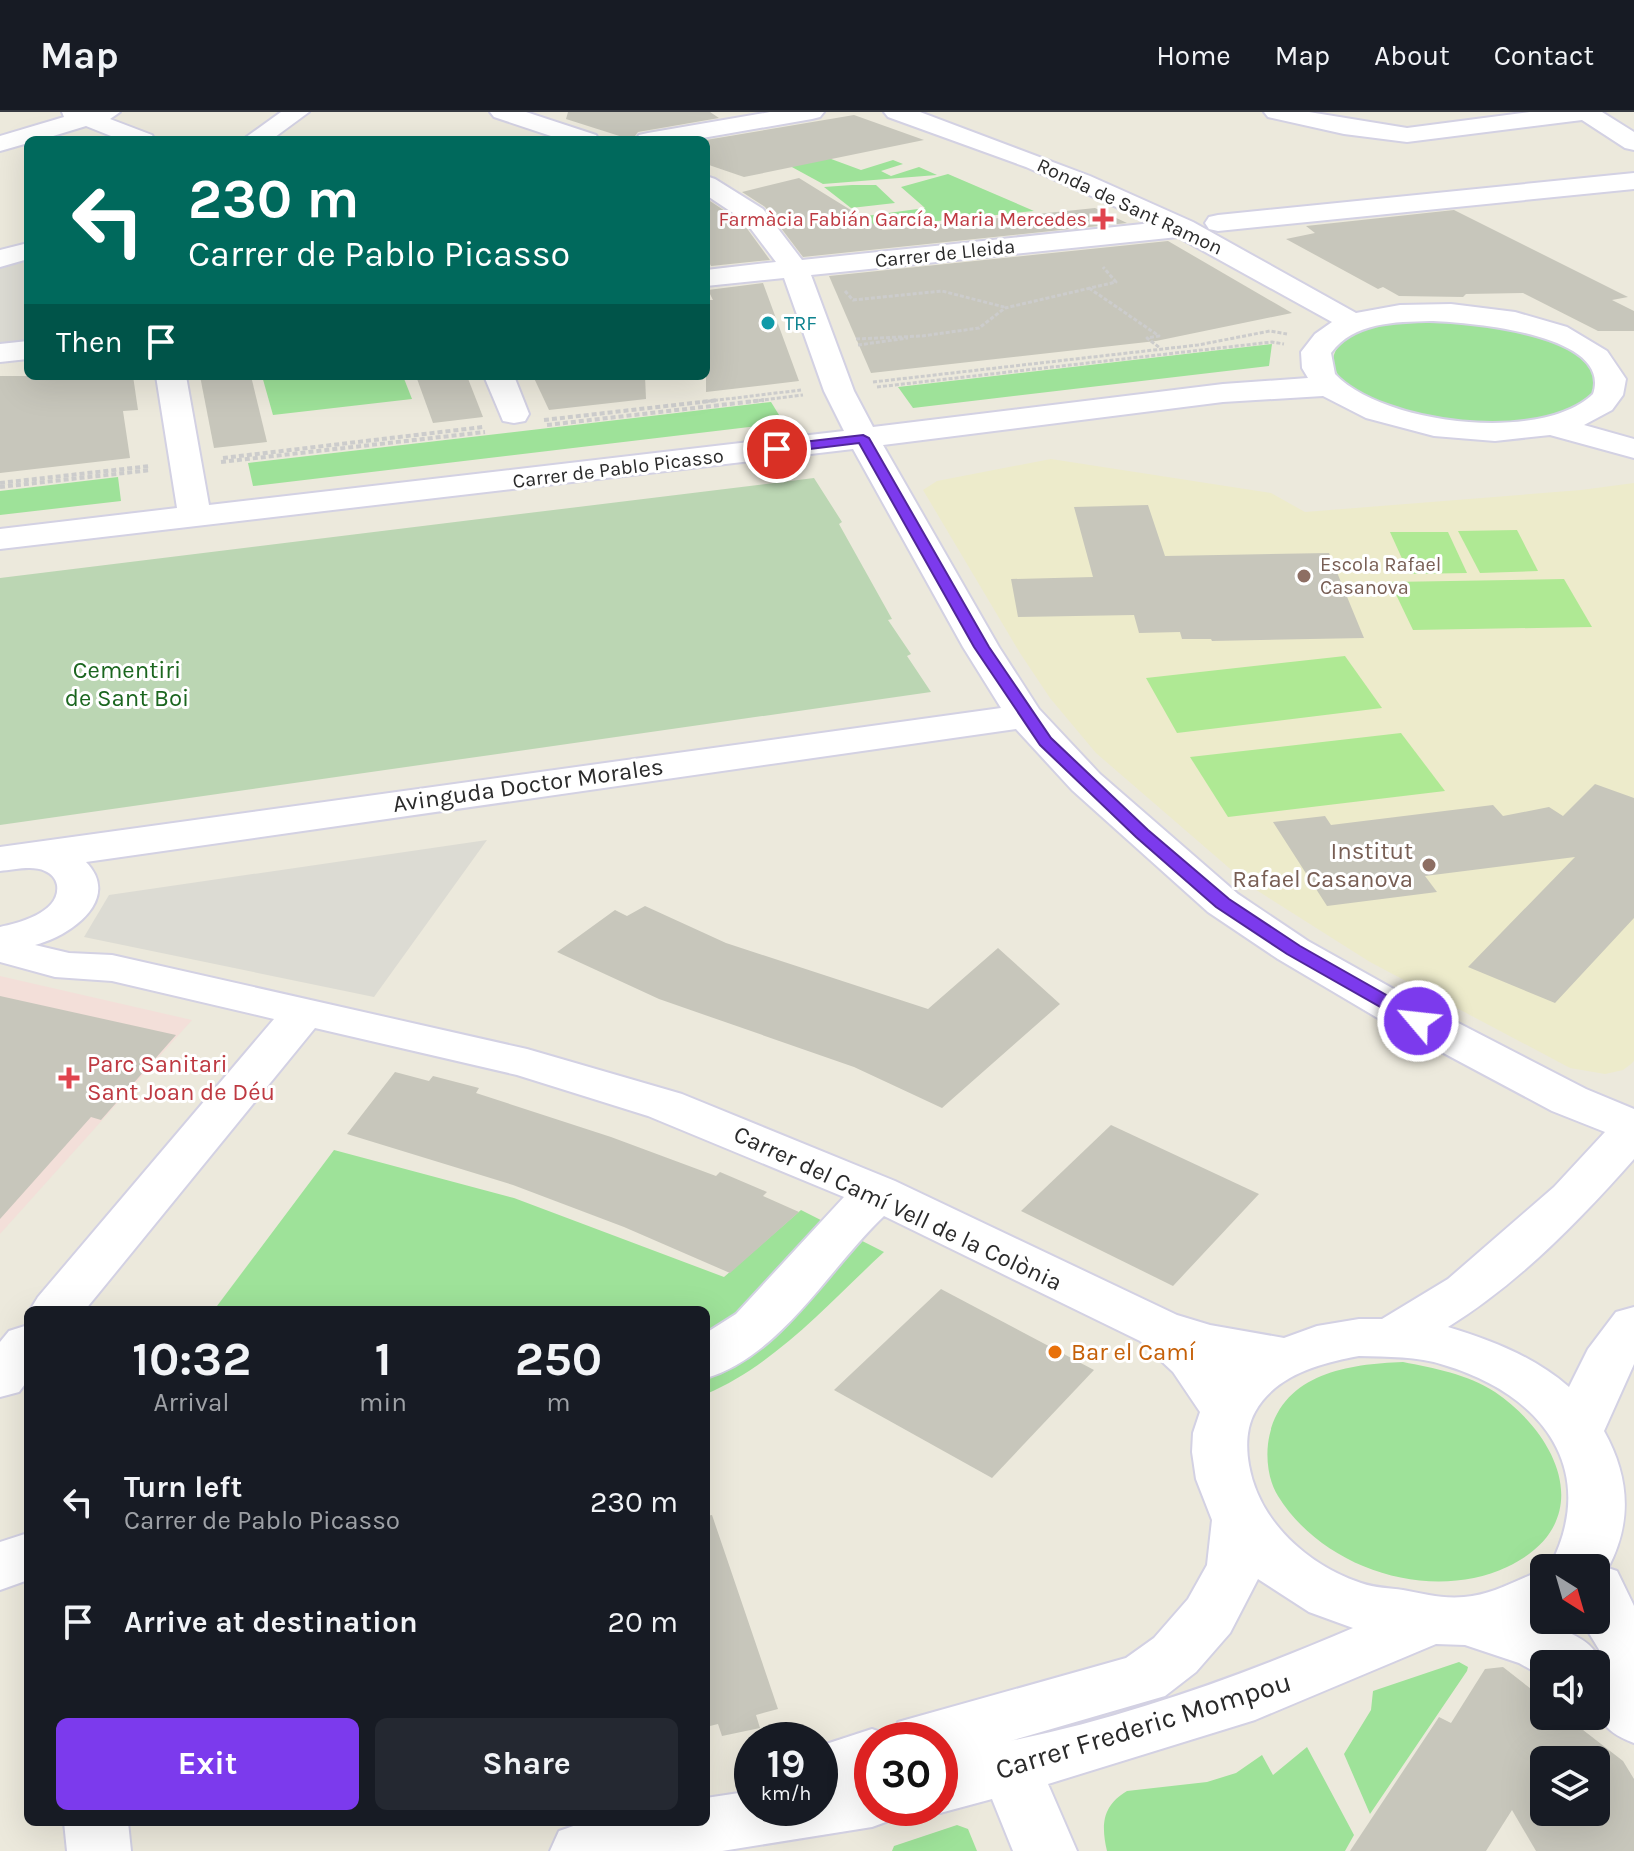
<!DOCTYPE html>
<meta charset="utf-8">
<style>
:root{--surface:#171b24;--page:#242831;--text:#f1f3f6;--muted:#9ea1a6;--line:#363941;--accent:#7c3aed}
body{margin:0;font-family:Karla,sans-serif;background:var(--page);color:var(--text);height:100vh;display:flex;flex-direction:column;font-size:30px;white-space:nowrap}
*{box-sizing:border-box;margin:0}
p{font-size:26px;color:var(--muted)}
.icon{flex:none;width:44px;height:44px;fill:none;stroke:currentColor;stroke-width:2;stroke-linecap:round;stroke-linejoin:round}
.map{position:relative;flex:1;overflow:hidden}
.details{position:absolute;left:24px;top:1194px;width:686px;height:520px;display:flex;flex-direction:column;background:var(--surface);border-radius:12px;box-shadow:0 8px 32px #0002}
.details>*{flex:none}
.top-card{position:absolute;left:24px;top:24px;width:686px;height:244px;border-radius:12px;box-shadow:0 8px 32px #0002;background:#00695c;color:#fff;overflow:hidden}
.needle{width:52px;rotate:143deg}
.controls{position:absolute;left:1530px;top:1442px;display:grid;gap:16px}
.controls a{display:grid;place-items:center;width:80px;height:80px;border-radius:12px;background:var(--surface);box-shadow:0 8px 32px #0002;font-size:40px}
.speed{position:absolute;left:734px;top:1610px;display:flex;gap:16px;font-size:40px;font-weight:700;text-align:center}
.speed>*{display:grid;place-content:center;width:104px;height:104px;border-radius:50%;background:var(--surface);box-shadow:0 8px 32px #0002;line-height:1}
.speed small{font-size:20px;font-weight:400}
.speed .limit{border:12px solid #d22;background:#fff;color:#111}
.pin{position:absolute;display:grid;place-items:center;width:68px;height:68px;color:#fff;margin:-34px;border:4px solid #fff;border-radius:50%;box-shadow:0 2px 8px #0007}
.me{position:absolute;width:88px;margin:-44px;rotate:298deg;stroke-linejoin:round;filter:drop-shadow(0 0 6px #0008)}
.turn{display:flex;align-items:center;gap:28px;height:168px;padding:0 32px;font-size:36px}
.turn .icon{width:104px;height:104px;stroke-width:2.5}
.turn b{display:block;font-size:56px;line-height:68px}
.then{display:flex;align-items:center;height:76px;padding:0 32px;background:#0003;gap:16px;font-size:30px}
.eta{display:flex;justify-content:space-evenly;align-items:center;height:136px;text-align:center}
.eta b{font-size:48px;font-weight:700;line-height:56px}
.button{display:flex;gap:16px;margin-top:auto;padding:16px 32px}
.button a{flex:1;height:92px;border-radius:12px;background:var(--accent);color:#fff;font-size:32px;font-weight:700;line-height:92px;text-align:center}
.button a+a{background:var(--page);color:var(--text)}
ul{padding:0;list-style:none}
li{display:flex;align-items:center;gap:24px;height:120px;padding:0 32px}
li div{flex:1}
li b{display:block;font-size:30px}
li em{font-style:normal}
header{display:flex;align-items:center;gap:48px;box-sizing:border-box;height:112px;padding:0 40px;background:var(--surface);border-bottom:2px solid var(--line)}
header strong{font-size:38px}
nav{display:flex;gap:44px;margin-inline-start:auto;font-size:28px}
.map>svg:first-child{display:block}
.education{fill:#edebcb}
.medical{fill:#f3dfd9}
.green{fill:#9ee299}
.cemetery{fill:#bbd6b3}
.pitch{fill:#afe994}
.plaza{fill:#dcdbd3}
.building{fill:#c7c6bb;fill-rule:evenodd}
.lines{fill:none;stroke-linecap:round;stroke-linejoin:round}
.minor-casing{stroke:#d3d1e3;stroke-width:4}
.path-far1{stroke:#ccc;stroke-width:3;stroke-dasharray:4 2;stroke-linecap:butt}
.path{stroke:#ccc;stroke-width:4;stroke-dasharray:5 3;stroke-linecap:butt}
.minor{fill:#fff;fill-rule:evenodd}
.route{fill:#7c3aed;stroke:#51269a;stroke-width:2}
.health-dot{fill:#e0444e;stroke:#fff;stroke-width:3}
.culture-dot{fill:#0f9aa8;stroke:#fff;stroke-width:3}
.education-dot{fill:#8d6e63;stroke:#fff;stroke-width:3}
.food-dot{fill:#e8710a;stroke:#fff;stroke-width:3}
.labels{text-anchor:middle;stroke-width:6;stroke-linejoin:round;paint-order:stroke}
.far-street-label{font-size:20px;fill:#2a2a2a;stroke:#fff}
.far-health-label{font-size:20px;fill:#be3a42;stroke:#fff;text-anchor:end}
.far-culture-label{font-size:20px;fill:#0d838f;stroke:#fff;text-anchor:start}
.far-education-label{font-size:20px;fill:#785e54;stroke:#fff;text-anchor:start}
.park-label{font-size:24px;fill:#1b661f;stroke:#fff}
.street-label{font-size:24px;fill:#2a2a2a;stroke:#fff}
.education-label{font-size:24px;fill:#785e54;stroke:#fff;text-anchor:end}
.health-label{font-size:24px;fill:#be3a42;stroke:#fff;text-anchor:start}
.food-label{font-size:24px;fill:#c56008;stroke:#fff;text-anchor:start}
.near-street-label{font-size:28px;fill:#2a2a2a;stroke:#fff}
</style>
<header>
<strong>Map</strong>
<nav><a>Home</a><a>Map</a><a>About</a><a>Contact</a></nav>
</header>
<div class="map">
<svg width="1634" height="1739" viewBox="0 0 1634 1739">
<rect width="100%" height="100%" fill="#ece9dc"/>
<!-- education -->
<polygon class="education" points="1051,347 1271,381 1305,400 1581,378 1634,371 1634,949 1631,952 1623,958 1605,962 1570,956 1370,850 1250,774 1096,641 1050,586 1020,541 923,378 937,369"/>
<!-- medical -->
<polygon class="medical" points="0,864 192,908 0,1122"/>
<!-- green -->
<g class="green">
<polygon points="804,37 861,58 893,48 903,52 881,59 891,64 919,55 937,63 823,72 779,48"/>
<polygon points="948,62 1034,99 861,117 851,106 925,96 901,75"/>
<polygon points="852,73 876,73 895,91 851,96 824,75"/>
<path d="M1406,208C1455,209 1502,210 1550,227C1565,232 1585,244 1593,259C1614,302 1519,310 1495,311C1452,313 1406,303 1366,285C1354,279 1340,269 1335,257C1323,223 1384,212 1406,208Z"/>
<polygon points="1272,232 1269,254 913,296 898,275"/>
<polygon points="262,264 403,264 412,287 273,303"/>
<polygon points="771,290 784,311 253,374 248,351"/>
<polygon points="118,365 121,389 0,403 0,379"/>
<path d="M334,1038L514,1086L724,1165L801,1098L884,1140C830,1190 775,1253 706,1282V1198H214Z"/>
<path d="M1403,1250C1434,1256 1467,1262 1495,1280C1561,1325 1598,1412 1507,1455C1430,1491 1323,1457 1278,1384C1269,1370 1266,1349 1268,1332C1277,1263 1345,1252 1403,1250Z"/>
<polygon points="1459,1550 1468,1555 1467,1559 1370,1702 1344,1642 1371,1598 1373,1579"/>
<path d="M1307,1635L1354,1723L1345,1739H1107C1101,1713 1102,1694 1127,1679L1207,1670L1236,1661L1262,1643L1273,1663Z"/>
<polygon points="957,1713 968,1717 977,1739 892,1739 894,1734"/>
</g>
<!-- cemetery -->
<polygon class="cemetery" points="814,366 842,410 839,412 892,507 888,508 911,542 907,544 931,580 0,713 0,466"/>
<!-- pitch -->
<g class="pitch">
<polygon points="1517,418 1538,459 1480,461 1458,419"/>
<polygon points="1390,420 1448,420 1467,461 1409,462"/>
<polygon points="1564,467 1592,515 1413,518 1390,470"/>
<polygon points="1345,544 1382,596 1177,621 1146,566"/>
<polygon points="1401,621 1445,679 1228,705 1190,645"/>
</g>
<!-- plaza -->
<g class="plaza">
<polygon points="28,145 28,230 0,233 0,154"/>
<polygon points="487,728 374,885 84,825 109,783"/>
</g>
<!-- building -->
<g class="building">
<polygon points="568,0 710,0 719,6 638,20 632,28 566,7"/>
<polygon points="854,3 924,28 744,65 706,52 706,28"/>
<polygon points="799,66 883,118 1095,96 1127,111 803,145 765,95 742,80"/>
<polygon points="710,89 743,111 770,148 711,154 706,145 706,90"/>
<polygon points="1454,98 1628,185 1612,188 1634,199 1634,219 1598,219 1523,181 1466,182 1463,185 1399,184 1383,175 1378,177 1286,127 1315,121 1306,114"/>
<polygon points="1168,129 1292,201 1156,229 871,261 829,164"/>
<polygon points="763,171 799,269 706,280 706,188 713,188 708,178"/>
<polygon points="0,264 133,264 138,298 123,299 130,346 0,361"/>
<polygon points="200,264 251,264 267,330 214,336"/>
<polygon points="416,264 467,264 483,305 433,311"/>
<polygon points="533,264 645,264 646,287 549,298"/>
<polygon points="1148,393 1165,444 1329,441 1364,526 1212,529 1211,527 1182,527 1180,520 1139,521 1134,503 1018,505 1011,467 1093,465 1074,395"/>
<polygon points="1595,672 1634,686 1634,806 1555,891 1468,855 1575,745 1425,764 1437,780 1327,794 1273,710 1325,704 1331,713 1493,693 1503,704 1549,695 1563,704"/>
<polygon points="645,794 726,831 928,897 998,836 1060,892 942,996 854,955 659,887 557,840 615,798 627,804"/>
<polygon points="0,884 176,923 101,1008 91,1005 0,1107"/>
<polygon points="395,960 429,969 433,964 479,976 476,981 611,1025 716,1064 720,1060 767,1080 763,1084 799,1100 730,1161 624,1115 513,1073 347,1022"/>
<polygon points="1111,1013 1259,1082 1173,1174 1021,1099"/>
<polygon points="941,1177 1094,1258 992,1366 834,1278"/>
<polygon points="712,1403 778,1597 756,1603 760,1616 722,1624 718,1612 706,1615 706,1404"/>
<path d="M1503,1555L1544,1587V1604H1565L1623,1649L1634,1667V1739H1536L1512,1698L1486,1739H1350L1439,1605L1451,1611L1485,1557ZM1544,1648H1596V1700H1544Z"/>
</g>
<g class="lines">
<defs>
<g id="minor">
<polygon points="62,0 120,0 110,7 152,23 155,28 121,28 86,14 40,28 28,28 28,31 0,39 0,24 64,5"/>
<polygon points="281,0 309,0 271,28 242,28"/>
<polygon points="490,0 526,0 596,23 599,28 563,28 494,5"/>
<polygon points="770,0 824,0 820,5 812,7 691,28 636,28 639,23 648,21"/>
<path d="M884,0H920L1090,64L1193,110L1356,201L1400,193L1451,192L1515,200L1567,215L1607,239L1626,267L1623,283L1612,298L1584,313L1634,327V346L1550,323L1495,329L1434,324L1366,306L1323,284L1223,290L883,333L999,535L1039,597L1100,662L1238,782L1308,829L1408,885L1586,977L1634,997V1047C1579,1109 1519,1171 1448,1215C1493,1229 1533,1244 1569,1275L1588,1237L1616,1200L1634,1195V1252L1604,1319C1629,1364 1633,1409 1608,1456L1617,1459L1634,1494V1631C1590,1615 1596,1593 1596,1552H1544V1565L1519,1551L1465,1533L1436,1532L1255,1608L1048,1672L1077,1739H1013L992,1687L940,1701L926,1696H940V1628H872V1696H900L894,1707L872,1715L722,1739H550L559,1719L585,1710H706V1686L752,1679V1696H820V1634L872,1617L891,1624L898,1610L1126,1546L1154,1526L1188,1487L1207,1453L1212,1408L1196,1367L1192,1340L1193,1321L1200,1300L1173,1260L1140,1229L884,1104C829,1156 781,1244 706,1266V1221L736,1202L844,1085L648,1004L517,963L315,916L85,1198H30L38,1185L274,907L112,869L55,865L0,850V815C20,811 61,800 57,773C56,767 51,761 45,759C33,753 13,758 0,759V735L1001,596L963,535L853,337L0,437V417L177,396L156,264H186L209,393L844,319L824,279L784,166L706,174V158L776,150L745,109L706,83V64L715,67L763,97L802,148L1152,111L1026,55L888,5ZM1178,125L1332,210L1315,222L1301,240L1302,256L1308,266L1223,272L873,315L854,279L811,163ZM1430,209C1465,210 1614,221 1593,282C1541,332 1382,312 1335,262L1331,241C1354,210 1395,210 1430,209ZM1016,617L1072,678L1208,800L1278,847L1376,905L1552,999L1605,1020L1554,1075L1448,1167L1382,1207H1359L1317,1214L1284,1226L1210,1213L1177,1203L895,1069L682,982L527,937L112,843L69,841L35,833C71,824 122,787 86,750ZM1359,1244C1388,1245 1417,1244 1444,1253C1542,1282 1601,1358 1549,1456H1596V1508H1581L1603,1544L1597,1543C1588,1525 1558,1516 1540,1510L1544,1508V1458C1517,1467 1493,1483 1464,1485C1443,1487 1424,1482 1403,1478C1390,1476 1375,1476 1361,1471C1308,1453 1259,1410 1249,1353C1246,1336 1246,1316 1255,1300C1275,1263 1321,1251 1359,1244ZM1258,1467L1309,1500L1353,1516C1243,1563 1128,1605 1010,1629L1165,1584L1196,1560L1230,1521Z"/>
<polygon points="1264,0 1309,0 1407,16 1530,0 1602,0 1634,20 1634,38 1625,36 1582,8 1407,30 1344,22 1268,5"/>
<polygon points="1634,61 1634,77 1218,119 1209,117 1205,111 1209,105 1218,103"/>
<polygon points="28,131 28,147 0,155 0,138"/>
<polygon points="28,229 28,247 0,250 0,232"/>
<polygon points="484,264 514,264 529,302 525,309 514,311 503,309"/>
<polygon points="28,1213 28,1268 19,1280 0,1285 0,1230 9,1219"/>
<polygon points="28,1421 28,1468 0,1478 0,1430"/>
<polygon points="64,1710 128,1710 131,1739 67,1739"/>
</g>
</defs>
<!-- minor casing -->
<use href="#minor" class="minor-casing"/>
<!-- path-far1 -->
<g class="path-far1">
<polyline points="1089,176 1159,224 1147,226 1160,236"/>
<polyline points="845,179 853,188 942,179 1004,195"/>
<polyline points="856,227 922,224 979,216 1005,196 1116,170 1103,155"/>
<polyline points="858,233 908,226"/>
<polyline points="873,270 1198,233 1270,219 1287,222"/>
<polyline points="877,275 1272,230 1284,232"/>
<polyline points="702,290 801,278"/>
<polyline points="747,290 803,283"/>
</g>
<!-- path -->
<g class="path">
<polyline points="544,308 719,288"/>
<polyline points="547,313 764,288"/>
<polyline points="223,346 483,315"/>
<polyline points="221,350 485,320"/>
<polyline points="0,371 150,354"/>
<polyline points="0,375 151,358"/>
</g>
<!-- minor -->
<use href="#minor" class="minor"/>
</g>
<!-- route -->
<polygon class="route" points="863,323 869,326 989,535 1051,626 1148,718 1229,787 1300,834 1425,905 1427,909 1425,913 1412,913 1287,842 1216,795 1136,725 1040,633 974,535 859,331 777,341 771,337 777,333"/>
<!-- markers -->
<g class="health-dot">
<path d="M1099 95h8v8h8v8h-8v8h-8v-8h-8v-8h8z"/>
<path d="M65 954h8v8h8v8h-8v8h-8v-8h-8v-8h8z"/>
</g>
<circle class="culture-dot" cx="768" cy="211" r="8"/>
<g class="education-dot">
<circle cx="1304" cy="464" r="8"/>
<circle cx="1429" cy="753" r="8"/>
</g>
<circle class="food-dot" cx="1055" cy="1240" r="8"/>
<g class="labels">
<!-- far-street labels -->
<g class="far-street-label">
<text transform="translate(1130 94) rotate(25)" y="7">Ronda de Sant Ramon</text>
<text transform="translate(945 141) rotate(-6)" y="7">Carrer de Lleida</text>
<text transform="translate(618 356) rotate(-7)" y="7">Carrer de Pablo Picasso</text>
</g>
<!-- far-health labels -->
<g class="far-health-label">
<text x="1087" y="114">Farmàcia Fabián García, Maria Mercedes</text>
</g>
<!-- far-culture labels -->
<g class="far-culture-label">
<text x="784" y="218">TRF</text>
</g>
<!-- far-education labels -->
<g class="far-education-label">
<text x="1320" y="459">Escola Rafael<tspan x="1320" dy="23">Casanova</tspan></text>
</g>
<!-- park labels -->
<g class="park-label">
<text x="127" y="566">Cementiri<tspan x="127" dy="28">de Sant Boi</tspan></text>
</g>
<!-- street labels -->
<g class="street-label">
<text transform="translate(528 673) rotate(-8)" y="8">Avinguda Doctor Morales</text>
<text transform="translate(898 1096) rotate(25)" y="8">Carrer del Camí Vell de la Colònia</text>
</g>
<!-- education labels -->
<g class="education-label">
<text x="1413" y="747">Institut<tspan x="1413" dy="28">Rafael Casanova</tspan></text>
</g>
<!-- health labels -->
<g class="health-label">
<text x="87" y="960">Parc Sanitari<tspan x="87" dy="28">Sant Joan de Déu</tspan></text>
</g>
<!-- food labels -->
<g class="food-label">
<text x="1071" y="1248">Bar el Camí</text>
</g>
<!-- near-street labels -->
<g class="near-street-label">
<text transform="translate(1143 1613) rotate(-17)" y="10">Carrer Frederic Mompou</text>
</g>
</g>
</svg>
<div class="controls">
<a><svg class="needle" viewBox="-14 -14 28 28"><path d="M0-13l5 13h-10z" fill="#e53935"/><path d="M0 13l5-13h-10z" fill="#9ea1a6"/></svg></a>
<a><svg class="icon" aria-label="sound" viewBox="0 0 24 24"><path d="M4 9h4l5-4v14l-5-4H4zM17 9q2 3 0 6"/></svg></a>
<a><svg class="icon" aria-label="layers" viewBox="0 0 24 24"><path d="M12 4l9 5-9 5-9-5zM3 14l9 5 9-5"/></svg></a>
</div>
<div class="speed"><div>19<small>km/h</small></div><div class="limit">30</div></div>
<div class="pin" style="left:777px;top:337px;background:#d93025"><svg class="icon" aria-label="arrive" viewBox="0 0 24 24"><path d="M6 21V4h12l-3 4 3 4H6"/></svg></div>
<svg class="me" style="left:1418px;top:909px" viewBox="-20 -20 40 40"><circle r="17" fill="#7c3aed" stroke="#fff" stroke-width="3"/><path d="M0-11L8 9 0 5-8 9z" fill="#fff"/></svg>
<div class="top-card">
<div class="turn"><svg class="icon" aria-label="left" viewBox="0 0 24 24"><path d="M17 20v-9H6M10 6l-5 5 5 5"/></svg><div><b>230 m</b>Carrer de Pablo Picasso</div></div>
<div class="then">Then<svg class="icon" aria-label="arrive" viewBox="0 0 24 24"><path d="M6 21V4h12l-3 4 3 4H6"/></svg></div>
</div>
<section class="details">
<div class="eta">
<div><b>10:32</b><p>Arrival</p></div>
<div><b>1</b><p>min</p></div>
<div><b>250</b><p>m</p></div>
</div>
<ul>
<li><svg class="icon" aria-label="left" viewBox="0 0 24 24"><path d="M17 20v-9H6M10 6l-5 5 5 5"/></svg><div><b>Turn left</b><p>Carrer de Pablo Picasso</p></div><em>230 m</em></li>
<li><svg class="icon" aria-label="arrive" viewBox="0 0 24 24"><path d="M6 21V4h12l-3 4 3 4H6"/></svg><div><b>Arrive at destination</b></div><em>20 m</em></li>
</ul>
<div class="button"><a>Exit</a><a>Share</a></div>
</section>
</div>
